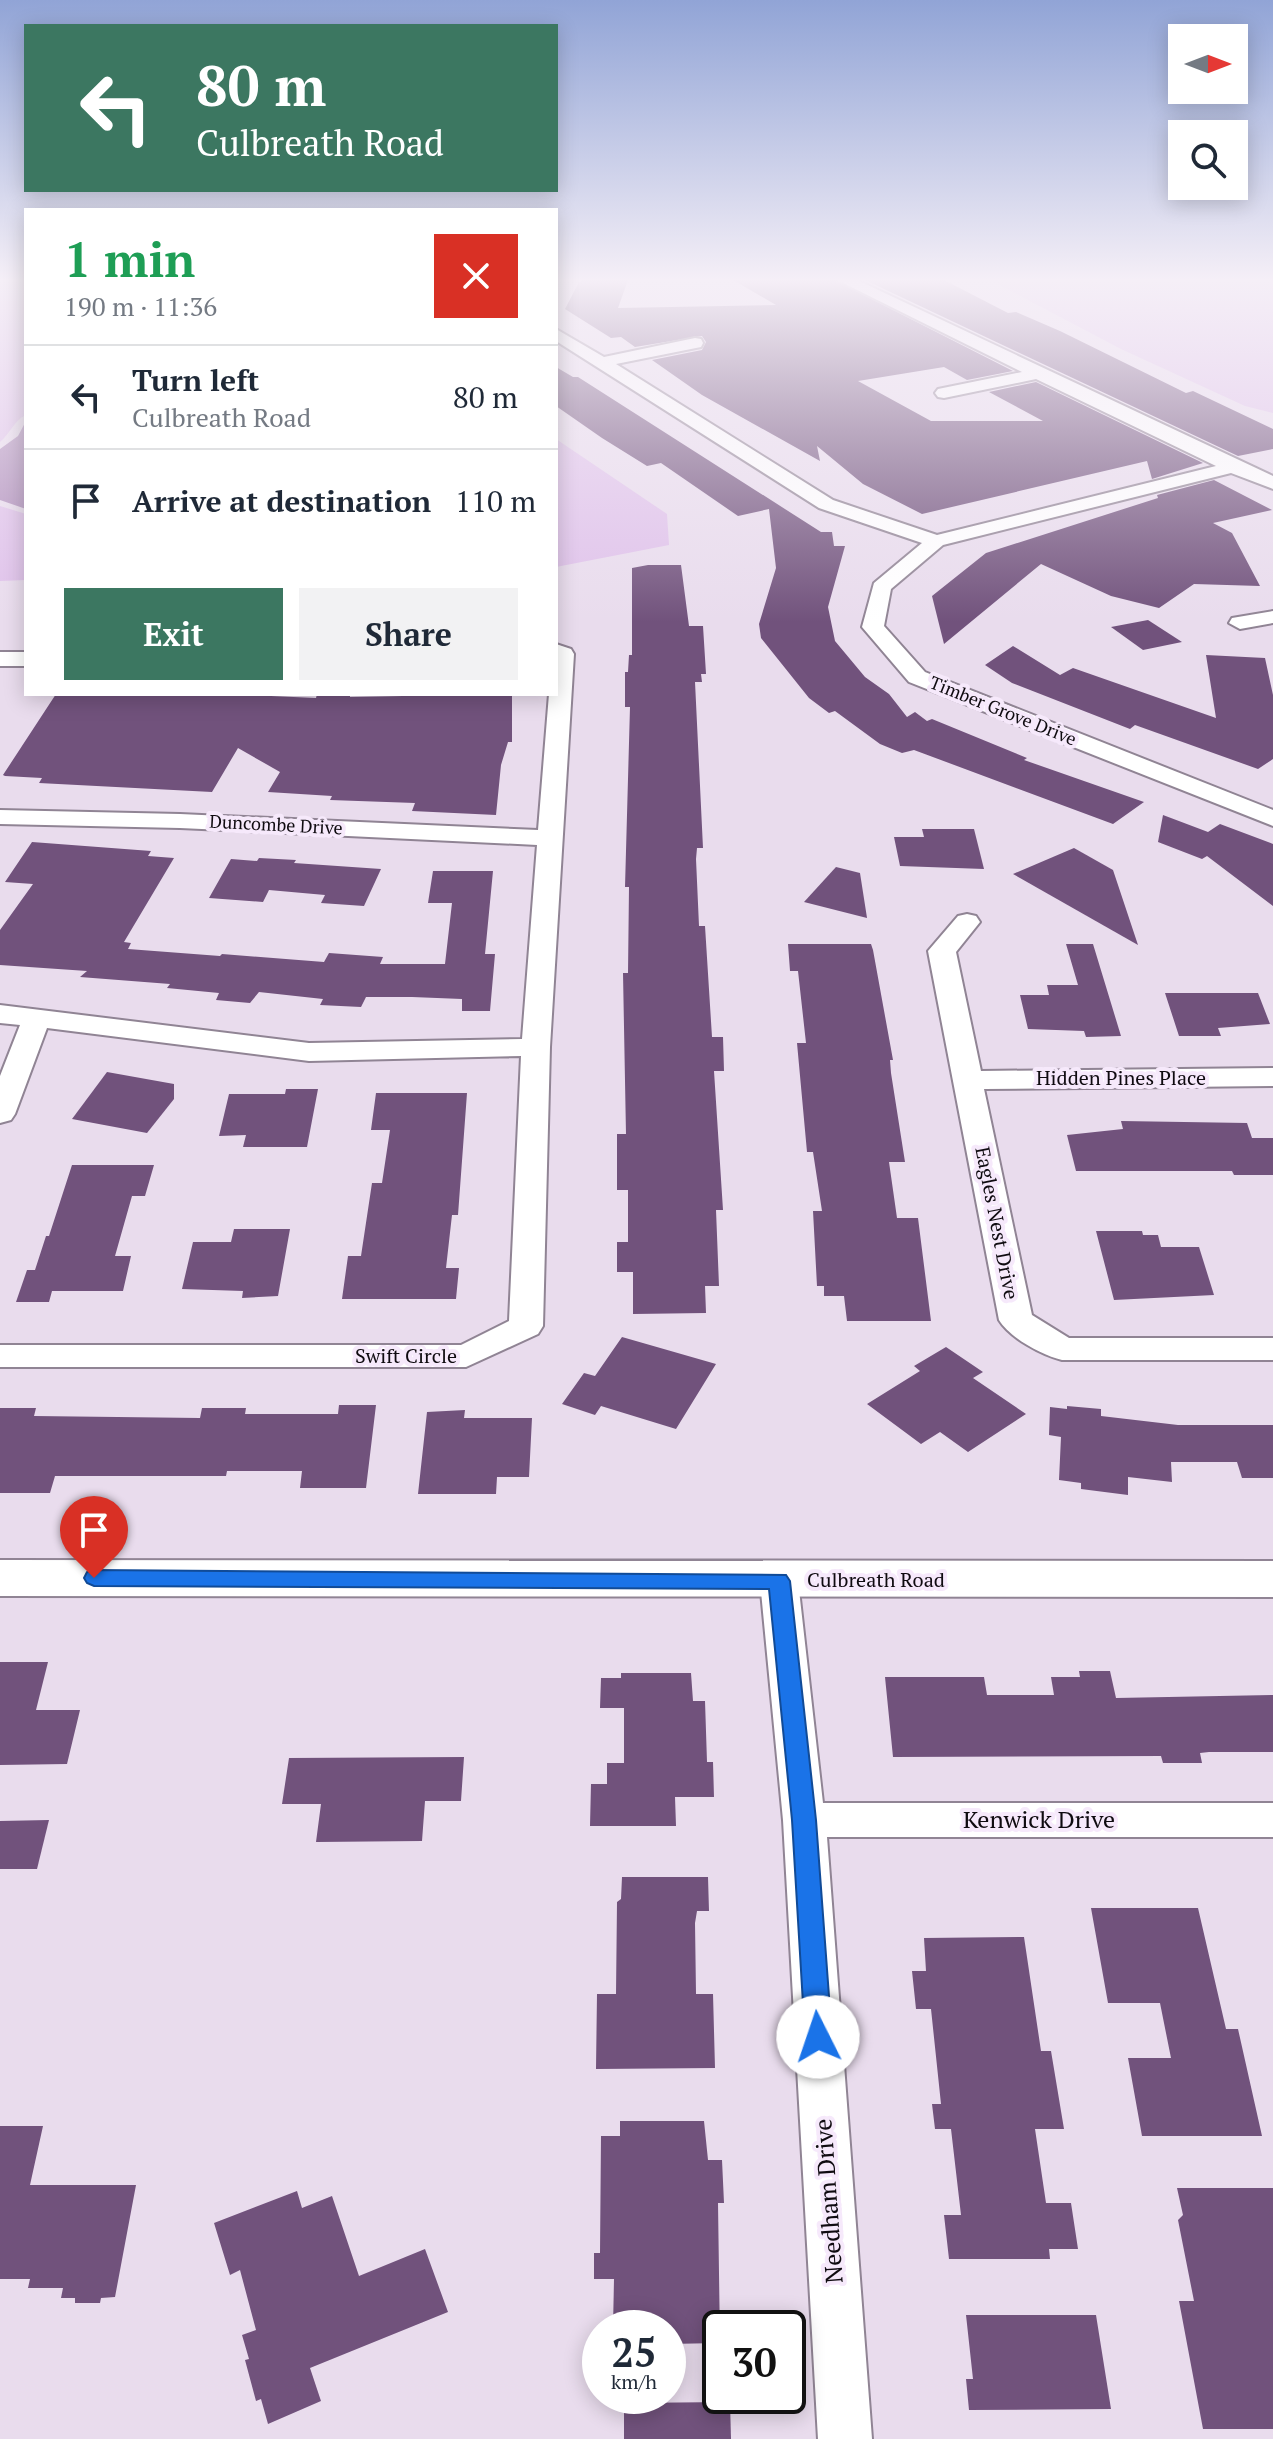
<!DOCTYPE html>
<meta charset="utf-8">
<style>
:root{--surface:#fff;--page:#f2f2f3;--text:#1f2937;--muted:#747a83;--line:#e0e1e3;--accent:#3c7761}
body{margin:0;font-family:"PT Serif",serif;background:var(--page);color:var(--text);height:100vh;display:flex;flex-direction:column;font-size:30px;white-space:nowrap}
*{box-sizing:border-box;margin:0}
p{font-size:26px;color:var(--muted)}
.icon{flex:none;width:44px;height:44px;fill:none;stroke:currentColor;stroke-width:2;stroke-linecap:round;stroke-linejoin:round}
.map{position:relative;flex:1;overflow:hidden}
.panel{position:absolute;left:24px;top:208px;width:534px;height:488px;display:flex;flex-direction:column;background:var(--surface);border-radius:0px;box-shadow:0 4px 20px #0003}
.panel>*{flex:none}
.banner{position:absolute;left:24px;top:24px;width:534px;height:168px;border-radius:0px;box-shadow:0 4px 20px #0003;background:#3c7761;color:#fff;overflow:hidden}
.needle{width:52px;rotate:90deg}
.tools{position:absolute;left:1168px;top:24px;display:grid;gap:16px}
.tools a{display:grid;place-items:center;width:80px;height:80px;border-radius:0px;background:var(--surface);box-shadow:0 4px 20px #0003;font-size:40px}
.speed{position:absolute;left:582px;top:2310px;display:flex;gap:16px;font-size:40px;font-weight:700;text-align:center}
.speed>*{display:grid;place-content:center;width:104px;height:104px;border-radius:50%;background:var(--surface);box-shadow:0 4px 20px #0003;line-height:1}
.speed small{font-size:20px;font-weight:400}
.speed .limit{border:4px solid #111;border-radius:12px;background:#fff;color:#111}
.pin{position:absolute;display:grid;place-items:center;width:68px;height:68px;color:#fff;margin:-82px -34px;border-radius:50% 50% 50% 0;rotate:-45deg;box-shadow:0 0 8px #0007}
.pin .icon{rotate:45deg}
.me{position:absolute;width:88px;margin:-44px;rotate:356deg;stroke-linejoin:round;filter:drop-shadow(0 0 6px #0008)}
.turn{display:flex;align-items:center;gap:28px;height:168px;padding:0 40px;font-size:36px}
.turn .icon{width:104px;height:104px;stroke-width:2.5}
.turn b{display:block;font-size:56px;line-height:68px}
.round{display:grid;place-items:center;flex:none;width:84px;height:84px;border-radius:0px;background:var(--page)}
.summary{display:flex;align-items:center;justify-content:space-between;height:136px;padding:0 40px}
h1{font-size:48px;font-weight:600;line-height:60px;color:#1e9e55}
.cta{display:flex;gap:16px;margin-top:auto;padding:16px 40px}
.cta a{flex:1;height:92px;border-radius:0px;background:var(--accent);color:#fff;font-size:32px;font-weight:600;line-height:92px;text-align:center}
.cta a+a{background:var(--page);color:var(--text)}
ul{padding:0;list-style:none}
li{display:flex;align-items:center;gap:24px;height:104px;padding:0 40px;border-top:2px solid var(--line)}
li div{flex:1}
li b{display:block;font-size:30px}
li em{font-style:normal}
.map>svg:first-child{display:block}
.green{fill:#dfc1ea}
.water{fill:#ae8cba}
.building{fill:#71527c}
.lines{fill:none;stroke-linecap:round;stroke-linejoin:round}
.minor-casing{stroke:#908494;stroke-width:4}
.tertiary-casing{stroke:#908494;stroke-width:4}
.minor{fill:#fff;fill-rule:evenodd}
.tertiary{fill:#fff;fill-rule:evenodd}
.route{fill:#1a73e8;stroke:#114b97;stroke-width:2}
.labels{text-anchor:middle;stroke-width:8;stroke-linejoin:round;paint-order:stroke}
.far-street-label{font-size:18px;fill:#0f0b10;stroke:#f6e9fb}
.street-label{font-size:20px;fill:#0f0b10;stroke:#f6e9fb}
.near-street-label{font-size:24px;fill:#0f0b10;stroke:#f6e9fb}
</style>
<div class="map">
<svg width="1273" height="2439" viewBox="0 0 1273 2439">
<rect width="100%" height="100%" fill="#e9dced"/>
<!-- green -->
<g class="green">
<path d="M0,280H26V415C14,420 10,434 0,442Z"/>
<polygon points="990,280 1273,280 1273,413 1245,406 1121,349"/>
<polygon points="556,439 667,514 669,545 556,567"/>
<polygon points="0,506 26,514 26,580 0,581"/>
</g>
<!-- water -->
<polygon class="water" points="26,421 26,509 0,500 0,449 18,436"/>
<!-- building -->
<g class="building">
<polygon points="584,280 628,280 618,308 776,305 733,280 834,280 1013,371 967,380 944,367 858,381 931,421 1043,421 989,392 1036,382 1203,463 1152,479 1147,461 922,514 863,484 817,446 820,461 702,395 652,360 702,350 706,342 702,336 635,347 621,337 611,338 565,309 579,282"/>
<polygon points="865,280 944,280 1008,313 1016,312 1060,331 1186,393 1193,391 1273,429 1273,449 1238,456"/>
<polygon points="556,367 573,377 578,377 821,532 832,532 834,546 845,546 828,607 835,641 865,677 889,694 907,717 915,712 927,721 932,719 1027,758 1024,760 1144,802 1113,824 914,750 902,753 880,744 835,711 829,713 809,698 761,638 759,624 776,568 769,509 738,516 661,463 647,466 602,438 556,406"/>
<polygon points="1214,480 1272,510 1213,523 1232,533 1260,586 1194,584 1159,608 1111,596 1041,564 944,644 932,596 986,553 1158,498 1157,495"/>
<polygon points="648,565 681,565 689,626 703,626 706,674 701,674 702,682 695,682 703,848 697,848 696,859 699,926 705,926 712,1037 723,1037 724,1071 714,1071 723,1210 716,1210 719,1286 705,1286 706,1313 633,1314 633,1272 617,1272 617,1242 628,1242 628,1190 617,1190 617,1134 626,1134 623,973 628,973 629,887 625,887 630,707 625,707 625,672 628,672 629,655 632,655 632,568"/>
<polygon points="1148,620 1182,642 1143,650 1111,627"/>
<polygon points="1013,646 1060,675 1073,668 1216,718 1206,655 1265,658 1273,695 1273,759 1258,769 1135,725 1130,729 1012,683 985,665"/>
<polygon points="56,694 229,694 316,698 317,694 350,694 350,697 512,694 512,742 508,742 501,765 496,815 412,811 415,803 330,800 332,796 268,792 280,772 238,748 212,792 39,783 42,778 5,776 3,775"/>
<polygon points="1163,815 1208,832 1220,824 1273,844 1273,906 1207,856 1202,859 1158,842"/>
<polygon points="922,829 974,829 984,869 900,866 894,837 924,837"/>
<polygon points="32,842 151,851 148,856 174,858 124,942 131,943 128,949 220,956 222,954 324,962 329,953 383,957 380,964 445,964 452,903 428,903 433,871 493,871 485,954 495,954 490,1011 462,1011 462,999 412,997 366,997 361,1007 320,1005 323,999 259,992 250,1003 216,1000 219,993 167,988 170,984 80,977 87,971 0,965 0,930 33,884 5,882"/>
<polygon points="1074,848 1113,870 1138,945 1013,874"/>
<polygon points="259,858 296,860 294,863 381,869 364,906 321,903 325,895 269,890 263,902 209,898 231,859 257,861"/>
<polygon points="836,867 860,873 867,918 804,902"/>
<polygon points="788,944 871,944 873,950 893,1060 890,1060 891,1073 905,1162 889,1162 897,1218 918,1218 931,1321 847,1321 844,1296 824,1296 824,1286 817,1286 813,1211 822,1211 813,1152 807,1152 797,1043 806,1043 798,971 790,971"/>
<polygon points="1066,944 1093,944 1121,1036 1086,1037 1084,1031 1028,1029 1020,995 1049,995 1047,985 1078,985"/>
<polygon points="1165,993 1258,993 1270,1024 1218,1028 1221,1036 1179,1036"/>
<polygon points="107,1072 174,1084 174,1099 147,1133 72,1119"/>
<polygon points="286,1089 318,1089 307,1147 243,1147 246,1135 219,1136 229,1094 285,1094"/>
<polygon points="376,1093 467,1093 458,1215 452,1215 446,1268 459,1268 456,1299 342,1299 348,1256 361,1256 372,1183 382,1183 390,1130 371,1130"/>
<polygon points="1121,1121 1247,1123 1252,1138 1273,1138 1273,1175 1234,1175 1232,1171 1076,1171 1067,1135 1123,1129"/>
<polygon points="72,1165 154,1165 145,1196 132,1196 115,1256 131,1256 123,1291 52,1291 49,1302 16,1302 27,1270 35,1270 46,1236 49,1236"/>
<polygon points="234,1229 290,1229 278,1296 242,1298 243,1291 182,1289 193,1242 231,1242"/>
<polygon points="1096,1231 1142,1231 1143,1235 1158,1235 1161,1247 1199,1247 1214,1295 1114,1300"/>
<polygon points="622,1337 716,1364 676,1429 601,1406 595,1415 562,1404 584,1373 595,1376"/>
<polygon points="946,1347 983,1372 973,1378 1026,1414 968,1452 940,1432 921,1444 867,1404 920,1371 914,1366"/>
<polygon points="339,1405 376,1405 366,1488 300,1488 302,1471 227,1471 226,1476 55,1476 50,1493 0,1493 0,1408 36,1408 34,1416 200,1418 202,1408 246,1408 245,1414 338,1414"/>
<polygon points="1067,1406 1101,1409 1101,1416 1178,1425 1273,1425 1273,1478 1242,1478 1237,1462 1171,1462 1172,1482 1128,1477 1128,1495 1081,1489 1081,1483 1059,1480 1061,1437 1049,1435 1050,1407 1067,1409"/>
<polygon points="465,1410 464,1418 532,1418 529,1477 497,1477 496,1494 418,1494 427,1412"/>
<polygon points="0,1662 48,1662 36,1710 80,1710 67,1764 0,1765"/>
<polygon points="1079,1671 1110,1671 1116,1698 1273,1695 1273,1752 1209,1752 1200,1753 1202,1763 1163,1763 1161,1756 893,1757 885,1677 984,1677 987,1695 1054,1695 1051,1677 1080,1677"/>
<polygon points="621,1673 691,1673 693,1701 705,1701 707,1762 713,1762 714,1797 675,1797 676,1826 590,1826 591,1784 607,1784 607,1763 624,1763 624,1708 600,1708 601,1678 621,1678"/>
<polygon points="464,1757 461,1801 425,1801 422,1841 316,1842 321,1804 282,1804 289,1758"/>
<polygon points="49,1820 37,1869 0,1869 0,1821"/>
<polygon points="622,1877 708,1877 709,1911 697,1911 695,1923 696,1994 713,1994 715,2068 596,2069 597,1994 616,1994 617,1902 621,1899"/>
<polygon points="1091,1908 1198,1908 1226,2029 1238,2029 1262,2136 1142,2136 1128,2058 1171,2058 1160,2003 1108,2003"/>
<polygon points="1024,1937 1041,2051 1051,2051 1064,2129 1035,2129 1046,2203 1071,2203 1078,2249 1049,2249 1050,2259 949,2259 944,2215 961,2215 951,2129 935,2129 932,2104 941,2104 931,2009 916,2009 912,1971 926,1971 924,1938"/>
<polygon points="620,2121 704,2121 708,2160 722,2160 724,2203 718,2203 720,2343 668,2344 668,2328 613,2328 614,2279 594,2279 594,2253 600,2253 601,2136 620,2136"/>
<polygon points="0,2126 43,2126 30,2185 136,2185 115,2297 101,2298 100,2303 75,2303 75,2298 61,2298 63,2288 28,2288 30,2279 0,2279"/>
<polygon points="1177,2188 1273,2188 1273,2429 1203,2429 1179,2301 1194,2301 1178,2220 1183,2215"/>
<polygon points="297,2191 302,2208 332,2196 359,2276 425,2249 448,2312 310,2368 321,2401 268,2424 261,2399 256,2401 245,2360 249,2359 242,2335 256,2330 240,2270 230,2275 214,2223"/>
<polygon points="966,2315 1096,2315 1111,2409 969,2410 966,2379 973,2379"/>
<polygon points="730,2402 731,2439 624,2439 624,2403"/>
</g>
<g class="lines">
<defs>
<g id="minor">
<polygon points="837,280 857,280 1273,476 1273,489 1231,473 943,545 891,589 884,626 925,672 1273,810 1273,826 909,682 862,627 874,583 922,543 819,508 556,341 556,329 604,357 695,338 701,339 703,343 701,347 616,364 833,500 937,535 1216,466 1036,379 944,398 938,397 935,393 938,389 1022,372"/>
<polygon points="1273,611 1273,623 1240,629 1229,623 1232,618"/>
<polygon points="556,644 571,649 574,654 550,1047 543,1326 538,1334 466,1367 0,1367 0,1345 461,1345 509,1321 521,1056 309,1061 47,1028 15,1114 11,1120 0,1123 0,1076 20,1025 0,1023 0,1005 309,1043 522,1039 537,845 180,828 0,824 0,810 180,814 538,830 549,694 556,694"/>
<rect x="0" y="652" width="26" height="14"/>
<path d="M967,914L976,916L980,922L956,952L981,1071L1273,1068V1086L984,1089L1032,1315L1069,1338H1273V1360H1062C1042,1355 1010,1338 999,1320L928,951L958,916Z"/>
<polygon points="779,1567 793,1571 798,1581 823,1803 1273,1803 1273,1837 827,1837 872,2439 818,2439 783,1820 760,1581 765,1571"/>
</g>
<polygon id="tertiary" points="0,1560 1273,1561 1273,1597 0,1596"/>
</defs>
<!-- minor casing -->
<use href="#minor" class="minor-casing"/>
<!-- tertiary casing -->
<use href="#tertiary" class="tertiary-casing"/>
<!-- minor -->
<use href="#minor" class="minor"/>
<!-- tertiary -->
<use href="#tertiary" class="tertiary"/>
</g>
<!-- sky -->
<linearGradient id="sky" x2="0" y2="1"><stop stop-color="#91a4d6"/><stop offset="0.45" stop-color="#f5eff7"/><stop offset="1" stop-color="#f5eff7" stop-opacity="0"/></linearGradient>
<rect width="1273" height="622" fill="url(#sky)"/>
<!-- route -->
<polygon class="route" points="94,1570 786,1575 790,1581 816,1820 832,2037 828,2045 818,2049 809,2045 805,2037 792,1820 769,1589 94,1586 87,1583 84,1578 87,1572"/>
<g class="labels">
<!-- far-street labels -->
<g class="far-street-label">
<text transform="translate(1003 711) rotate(22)" y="6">Timber Grove Drive</text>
<text transform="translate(276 825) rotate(3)" y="6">Duncombe Drive</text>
</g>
<!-- street labels -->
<g class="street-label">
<text x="1121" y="1085">Hidden Pines Place</text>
<text transform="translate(997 1223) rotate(79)" y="7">Eagles Nest Drive</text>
<text x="406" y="1363">Swift Circle</text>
<text x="876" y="1587">Culbreath Road</text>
</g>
<!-- near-street labels -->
<g class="near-street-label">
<text x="1039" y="1828">Kenwick Drive</text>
<text transform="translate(829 2201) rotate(-94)" y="8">Needham Drive</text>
</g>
</g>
</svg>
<div class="tools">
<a><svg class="needle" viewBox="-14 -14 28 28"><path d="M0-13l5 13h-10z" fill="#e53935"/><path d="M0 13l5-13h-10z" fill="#747a83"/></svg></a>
<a><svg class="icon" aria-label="search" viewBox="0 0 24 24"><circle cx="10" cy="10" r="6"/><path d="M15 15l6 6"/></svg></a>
</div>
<div class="speed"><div>25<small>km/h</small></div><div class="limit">30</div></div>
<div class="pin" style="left:94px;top:1578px;background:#d93025"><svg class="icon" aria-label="arrive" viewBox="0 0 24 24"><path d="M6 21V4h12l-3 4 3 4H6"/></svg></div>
<svg class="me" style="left:818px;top:2037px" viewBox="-20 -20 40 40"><circle r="19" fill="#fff"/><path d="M0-13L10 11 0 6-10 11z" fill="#1a73e8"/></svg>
<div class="banner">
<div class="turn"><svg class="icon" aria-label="left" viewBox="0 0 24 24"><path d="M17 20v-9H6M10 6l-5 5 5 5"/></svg><div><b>80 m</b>Culbreath Road</div></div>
</div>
<section class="panel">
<div class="summary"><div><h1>1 min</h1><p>190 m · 11:36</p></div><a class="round" style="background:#d93025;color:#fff"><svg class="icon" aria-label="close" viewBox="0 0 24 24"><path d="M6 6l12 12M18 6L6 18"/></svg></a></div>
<ul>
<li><svg class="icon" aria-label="left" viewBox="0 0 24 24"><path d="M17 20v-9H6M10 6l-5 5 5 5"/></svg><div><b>Turn left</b><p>Culbreath Road</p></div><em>80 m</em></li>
<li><svg class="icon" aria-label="arrive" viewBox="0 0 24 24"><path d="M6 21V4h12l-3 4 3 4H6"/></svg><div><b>Arrive at destination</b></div><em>110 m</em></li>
</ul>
<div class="cta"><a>Exit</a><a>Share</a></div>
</section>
</div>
